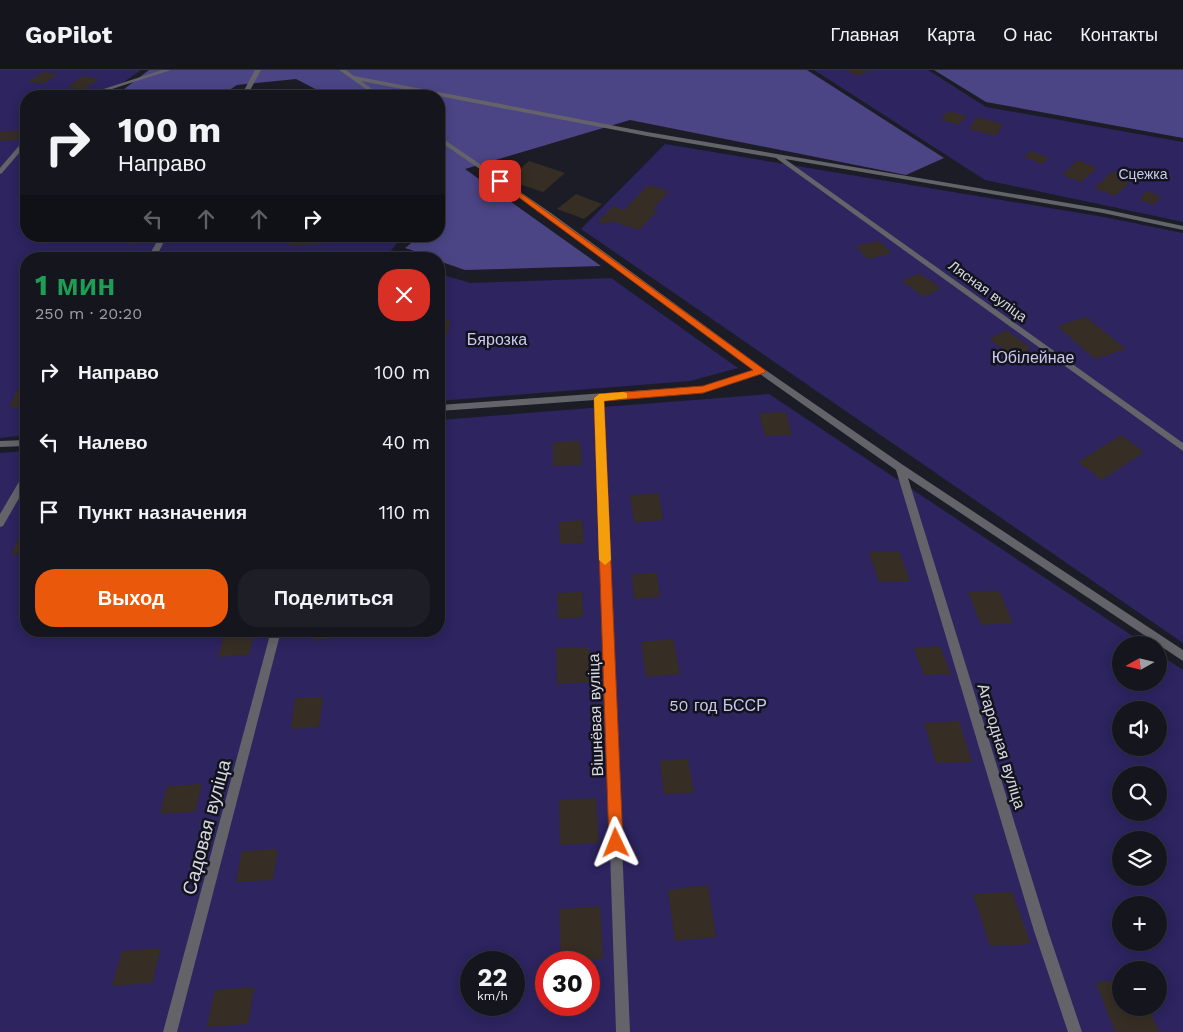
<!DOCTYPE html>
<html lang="ru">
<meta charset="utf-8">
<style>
:root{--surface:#15151d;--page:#1e1e26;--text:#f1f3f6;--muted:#9d9fa4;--line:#34343b;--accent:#ea580c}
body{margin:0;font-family:"Work Sans",sans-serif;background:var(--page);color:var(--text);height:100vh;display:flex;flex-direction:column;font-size:19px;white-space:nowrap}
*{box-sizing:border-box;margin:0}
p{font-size:16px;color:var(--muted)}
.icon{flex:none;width:28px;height:28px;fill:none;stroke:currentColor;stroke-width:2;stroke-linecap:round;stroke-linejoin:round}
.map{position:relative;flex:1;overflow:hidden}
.drawer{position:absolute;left:20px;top:182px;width:425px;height:385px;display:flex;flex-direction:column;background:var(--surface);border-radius:20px;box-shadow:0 2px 12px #0003,0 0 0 1px var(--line)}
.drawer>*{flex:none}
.guide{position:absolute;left:20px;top:20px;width:425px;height:152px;border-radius:20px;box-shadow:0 2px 12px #0003,0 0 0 1px var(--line);background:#15151d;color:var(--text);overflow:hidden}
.needle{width:32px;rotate:262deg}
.controls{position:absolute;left:1112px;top:566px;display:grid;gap:10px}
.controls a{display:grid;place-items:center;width:55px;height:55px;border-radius:50%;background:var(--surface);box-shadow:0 2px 12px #0003,0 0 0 1px var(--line);font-size:25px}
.speed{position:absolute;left:460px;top:881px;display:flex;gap:10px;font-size:25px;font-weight:700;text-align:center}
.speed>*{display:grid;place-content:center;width:65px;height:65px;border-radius:50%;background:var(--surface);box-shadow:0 2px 12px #0003,0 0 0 1px var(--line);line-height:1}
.speed small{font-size:12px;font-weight:400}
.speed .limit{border:8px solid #d22;background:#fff;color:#111}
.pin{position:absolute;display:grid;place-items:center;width:42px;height:42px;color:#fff;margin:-21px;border-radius:10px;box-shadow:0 2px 8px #0006}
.me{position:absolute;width:55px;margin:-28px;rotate:358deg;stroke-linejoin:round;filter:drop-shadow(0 0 4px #0008)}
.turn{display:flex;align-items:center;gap:18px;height:105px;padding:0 15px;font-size:22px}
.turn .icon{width:65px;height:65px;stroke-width:2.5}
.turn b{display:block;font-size:35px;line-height:42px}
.lanes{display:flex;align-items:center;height:48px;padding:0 15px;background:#0003;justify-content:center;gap:25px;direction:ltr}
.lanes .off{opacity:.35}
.round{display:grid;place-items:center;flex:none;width:52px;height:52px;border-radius:20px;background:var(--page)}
.summary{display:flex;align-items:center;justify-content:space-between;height:85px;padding:0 15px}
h1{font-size:30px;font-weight:700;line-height:38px;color:#1e9e55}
.cta{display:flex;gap:10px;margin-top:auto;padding:10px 15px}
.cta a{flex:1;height:58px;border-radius:20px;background:var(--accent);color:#fff;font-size:20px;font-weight:700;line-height:58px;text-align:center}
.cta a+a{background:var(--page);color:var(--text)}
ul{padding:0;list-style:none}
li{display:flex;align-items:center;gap:15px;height:70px;padding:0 15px}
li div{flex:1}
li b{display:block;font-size:19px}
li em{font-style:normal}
header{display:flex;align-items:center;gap:30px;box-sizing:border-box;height:70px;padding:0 25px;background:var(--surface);border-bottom:1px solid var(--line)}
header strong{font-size:24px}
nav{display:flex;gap:28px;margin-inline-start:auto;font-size:18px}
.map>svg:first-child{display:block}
.green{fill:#2d2460;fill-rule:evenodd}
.forest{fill:#4b4586}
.building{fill:#362e24}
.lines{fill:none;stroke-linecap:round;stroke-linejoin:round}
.minor{fill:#636369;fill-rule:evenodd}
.route{fill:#ea580c;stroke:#983908}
.slow{fill:#f59e0b}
.labels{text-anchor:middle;stroke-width:5;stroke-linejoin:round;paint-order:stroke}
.far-park-label{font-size:14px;fill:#c9c9ef;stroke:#13131e}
.far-street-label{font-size:14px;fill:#d8d8e0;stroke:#13131e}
.park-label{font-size:16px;fill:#c9c9ef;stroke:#13131e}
.street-label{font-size:16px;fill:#d8d8e0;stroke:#13131e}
.near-street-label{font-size:19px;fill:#d8d8e0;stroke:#13131e}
</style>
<header>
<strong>GoPilot</strong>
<nav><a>Главная</a><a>Карта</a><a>О нас</a><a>Контакты</a></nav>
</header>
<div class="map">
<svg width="1183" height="962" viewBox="0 0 1183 962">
<rect width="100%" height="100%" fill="#1c1c27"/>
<!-- green -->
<g class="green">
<polygon points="0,0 141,0 104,26 26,26 26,166 403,166 385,188 388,189 26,189 26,365 0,368"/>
<polygon points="814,0 928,0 986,37 1183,72 1183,152 985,110"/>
<polygon points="665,74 1104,147 1183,163 1183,573 581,159"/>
<polygon points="439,204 471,213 611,208 738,298 690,311 439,331"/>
<path d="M769,324L1146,575H1121V612H1159V584L1183,600V962H0V383L26,381V561H439V350ZM1121,640H1159V678H1121ZM1121,705H1159V742H1121ZM1121,770H1159V808H1121ZM1121,835H1159V872H1121ZM471,892H514V935H471ZM546,892H589V935H546ZM1121,900H1159V938H1121Z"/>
</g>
<!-- forest -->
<g class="forest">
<polygon points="149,0 807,0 944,88 906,105 630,50 465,99 601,196 465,200 439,191 439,189 405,178 420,166 439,166 439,151 444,146 439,145 439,26 329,26 296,9 237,15 220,26 115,26"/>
<polygon points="934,0 1183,0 1183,68 986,32"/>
</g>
<!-- building -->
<g class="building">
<polygon points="845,0 871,0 857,6"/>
<polygon points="43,2 58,4 43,14 28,12"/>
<polygon points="83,6 99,9 83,20 67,17"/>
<polygon points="949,41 967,46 958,55 940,49"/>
<polygon points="977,47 1003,54 996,66 969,59"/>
<polygon points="22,60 17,70 0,71 0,62"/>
<polygon points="1031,81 1049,88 1042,94 1024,87"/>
<polygon points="1078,90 1097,98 1081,112 1062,105"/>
<polygon points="529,91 565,103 543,122 507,110"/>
<polygon points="1113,101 1133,109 1115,126 1094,118"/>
<polygon points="648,115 669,121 653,139 658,140 639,160 611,151 608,154 598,151 613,136 624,140"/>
<polygon points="1146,121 1161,126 1154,135 1140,130"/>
<polygon points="576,124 602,134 584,149 557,139"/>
<polygon points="131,166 151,166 148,173 128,174"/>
<polygon points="176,166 196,166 194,170 175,169"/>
<polygon points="291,166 368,166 368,170 289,176"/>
<polygon points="879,171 892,183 868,189 855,176"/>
<polygon points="919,203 941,218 924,227 902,211"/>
<polygon points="1086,247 1126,279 1095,289 1057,256"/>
<polygon points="439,250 450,250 448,264 439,264"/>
<polygon points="1006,260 1031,278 1014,287 989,269"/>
<polygon points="26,318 26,336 9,338 17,319"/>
<polygon points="786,342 792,365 765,366 759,343"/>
<polygon points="1121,365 1144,382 1102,410 1078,392"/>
<polygon points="580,371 582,395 553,396 553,372"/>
<polygon points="659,423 663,450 634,452 630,425"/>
<polygon points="582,450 584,473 560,474 559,452"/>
<polygon points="26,454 26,483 11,485 24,455"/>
<polygon points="899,481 910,511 879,512 869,482"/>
<polygon points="657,503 660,527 634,529 632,504"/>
<polygon points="999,521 1013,553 981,555 968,522"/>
<polygon points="582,522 583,547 558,549 557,523"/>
<polygon points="314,561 353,561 353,565 313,571"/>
<polygon points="254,563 249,585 218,587 224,565"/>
<polygon points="673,569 680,604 646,607 641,572"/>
<polygon points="940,576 951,604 924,605 914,578"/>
<polygon points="589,577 591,612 557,614 556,578"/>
<polygon points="323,627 319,657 291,659 295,628"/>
<polygon points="959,651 972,692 936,693 924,653"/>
<polygon points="688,689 694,723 664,724 660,691"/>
<polygon points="202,714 195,742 160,744 167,716"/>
<polygon points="596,728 599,773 560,775 559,730"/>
<polygon points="278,779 273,810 236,812 242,781"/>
<polygon points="708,815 716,867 675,871 668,820"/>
<polygon points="1012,822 1031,874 990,876 973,824"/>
<polygon points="600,836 603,889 561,892 559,839"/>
<polygon points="161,878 152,913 112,916 122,881"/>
<polygon points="1121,910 1121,938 1149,938 1159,962 1115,962 1096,912"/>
<polygon points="254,917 248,954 207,957 215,920"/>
</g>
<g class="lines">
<!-- minor -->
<g class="minor">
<polygon points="162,0 171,0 90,26 82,26"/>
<polygon points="255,0 261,0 247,26 241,26"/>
<polygon points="339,0 346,0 354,6 647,62 1103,139 1183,156 1183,160 1103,143 785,89 1183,373 1183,381 776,88 647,66 361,11 382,26 376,26"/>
<polygon points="439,66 551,143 764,299 903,395 1183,580 1183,591 908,408 1048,861 1082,962 1068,962 1034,861 896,400 760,304 703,322 603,329 630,962 616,962 595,330 439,341 439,335 703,316 754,300 547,145 439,71"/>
<polygon points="26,69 26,75 2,103 0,104 0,98 24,70"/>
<polygon points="160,166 167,166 155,189 147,189"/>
<polygon points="26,370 26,376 0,377 0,371"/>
<polygon points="26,404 26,416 3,456 0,457 0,444 23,405"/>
<polygon points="271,561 281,561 177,962 163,962"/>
</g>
</g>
<!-- route -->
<polygon class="route" points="500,108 766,301 764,303 703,323 604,331 623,773 621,778 616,780 611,778 609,773 594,328 599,324 703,316 753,300 498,112 497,111"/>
<!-- slow -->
<polygon class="slow" points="623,322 627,323 627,328 604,331 611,490 605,495 599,490 594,328 599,324"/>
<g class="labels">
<!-- far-park labels -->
<g class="far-park-label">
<text x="1143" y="109">Сцежка</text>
</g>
<!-- far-street labels -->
<g class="far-street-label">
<text transform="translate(988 221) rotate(36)" y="5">Лясная вуліца</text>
</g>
<!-- park labels -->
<g class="park-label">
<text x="497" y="275">Бярозка</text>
<text x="1033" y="293">Юбілейнае</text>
<text x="718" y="641">50 год БССР</text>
</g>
<!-- street labels -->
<g class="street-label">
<text transform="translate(595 645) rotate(-92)" y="6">Вішнёвая вуліца</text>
<text transform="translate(1002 676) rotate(73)" y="6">Агародная вуліца</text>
</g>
<!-- near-street labels -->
<g class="near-street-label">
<text transform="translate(206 757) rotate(-75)" y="7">Садовая вуліца</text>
</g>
</g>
</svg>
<div class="controls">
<a><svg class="needle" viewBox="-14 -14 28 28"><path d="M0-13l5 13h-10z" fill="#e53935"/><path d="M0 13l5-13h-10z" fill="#9d9fa4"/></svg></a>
<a><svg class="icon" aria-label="sound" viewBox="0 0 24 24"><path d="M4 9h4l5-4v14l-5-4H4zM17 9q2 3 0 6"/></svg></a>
<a><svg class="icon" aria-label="search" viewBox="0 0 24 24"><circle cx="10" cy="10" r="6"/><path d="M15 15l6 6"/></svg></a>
<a><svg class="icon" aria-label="layers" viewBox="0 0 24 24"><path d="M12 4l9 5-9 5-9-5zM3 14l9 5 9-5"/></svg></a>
<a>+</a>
<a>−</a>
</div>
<div class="speed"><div>22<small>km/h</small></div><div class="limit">30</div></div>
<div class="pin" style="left:500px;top:111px;background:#d93025"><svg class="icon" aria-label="arrive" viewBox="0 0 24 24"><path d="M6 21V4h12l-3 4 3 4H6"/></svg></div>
<svg class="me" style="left:616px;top:773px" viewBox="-20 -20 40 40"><path d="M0-17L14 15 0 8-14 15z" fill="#ea580c" stroke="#fff" stroke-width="4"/></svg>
<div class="guide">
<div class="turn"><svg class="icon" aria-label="right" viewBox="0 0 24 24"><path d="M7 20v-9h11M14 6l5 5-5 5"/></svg><div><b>100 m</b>Направо</div></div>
<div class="lanes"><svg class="icon off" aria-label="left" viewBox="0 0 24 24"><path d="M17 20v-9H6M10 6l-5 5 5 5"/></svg><svg class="icon off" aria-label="ahead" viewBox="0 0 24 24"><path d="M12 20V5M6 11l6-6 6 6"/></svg><svg class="icon off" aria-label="ahead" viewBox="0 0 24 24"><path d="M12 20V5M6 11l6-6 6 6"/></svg><svg class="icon" aria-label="right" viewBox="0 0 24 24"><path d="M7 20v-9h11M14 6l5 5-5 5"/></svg></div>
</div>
<section class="drawer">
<div class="summary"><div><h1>1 мин</h1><p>250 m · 20:20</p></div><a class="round" style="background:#d93025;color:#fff"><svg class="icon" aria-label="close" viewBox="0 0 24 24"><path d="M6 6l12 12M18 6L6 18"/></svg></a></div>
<ul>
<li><svg class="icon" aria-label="right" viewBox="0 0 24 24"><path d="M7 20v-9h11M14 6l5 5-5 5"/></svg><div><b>Направо</b></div><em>100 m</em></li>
<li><svg class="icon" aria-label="left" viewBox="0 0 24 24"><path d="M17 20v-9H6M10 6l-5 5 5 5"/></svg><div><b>Налево</b></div><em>40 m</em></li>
<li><svg class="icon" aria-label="arrive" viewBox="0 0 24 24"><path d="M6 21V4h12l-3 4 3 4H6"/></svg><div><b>Пункт назначения</b></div><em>110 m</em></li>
</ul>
<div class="cta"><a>Выход</a><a>Поделиться</a></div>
</section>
</div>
